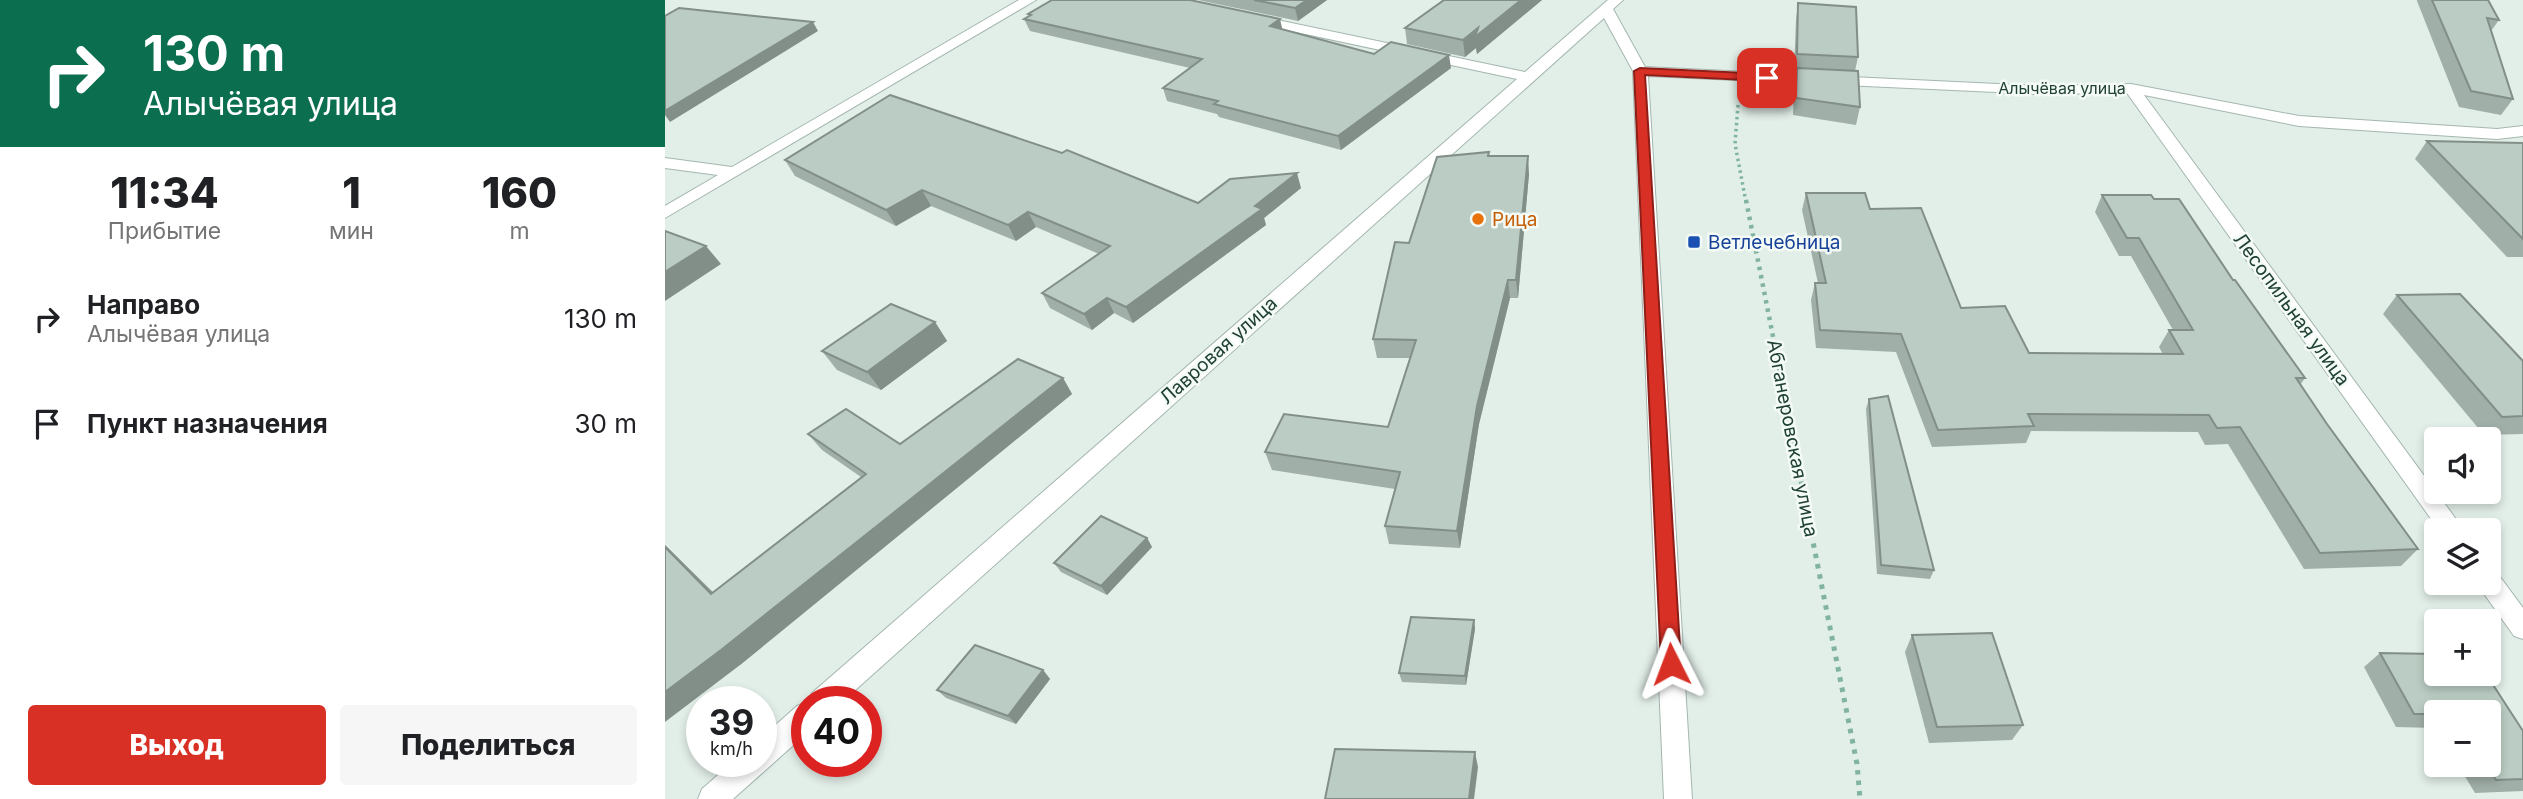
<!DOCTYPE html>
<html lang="ru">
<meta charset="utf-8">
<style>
:root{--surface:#fff;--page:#f6f6f6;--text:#202124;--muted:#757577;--accent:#d93025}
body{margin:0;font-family:Inter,sans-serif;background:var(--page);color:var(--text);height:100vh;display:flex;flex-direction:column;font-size:26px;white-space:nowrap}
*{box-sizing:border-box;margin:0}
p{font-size:23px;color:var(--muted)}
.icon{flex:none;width:38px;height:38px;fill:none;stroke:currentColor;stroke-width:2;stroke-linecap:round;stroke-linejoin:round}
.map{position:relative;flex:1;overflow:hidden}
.panel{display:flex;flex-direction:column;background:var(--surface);width:665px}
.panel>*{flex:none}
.top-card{background:#0b6e4f;color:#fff;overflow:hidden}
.buttons{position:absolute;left:1759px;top:427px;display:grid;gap:14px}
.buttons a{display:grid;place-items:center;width:77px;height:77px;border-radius:7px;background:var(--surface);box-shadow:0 4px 10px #0003;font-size:35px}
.speed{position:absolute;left:21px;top:686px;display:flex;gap:14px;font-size:35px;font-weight:700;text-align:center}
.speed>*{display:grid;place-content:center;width:91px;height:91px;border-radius:50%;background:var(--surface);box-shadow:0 4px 10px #0003;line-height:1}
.speed small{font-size:18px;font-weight:400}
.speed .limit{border:10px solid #d22;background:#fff;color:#111}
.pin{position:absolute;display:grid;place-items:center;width:60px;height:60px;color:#fff;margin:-30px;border-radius:14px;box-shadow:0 4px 10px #0006}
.me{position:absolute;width:77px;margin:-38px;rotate:357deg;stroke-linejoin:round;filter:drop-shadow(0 0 5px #0008)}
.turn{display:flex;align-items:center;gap:24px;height:147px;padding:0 28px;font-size:32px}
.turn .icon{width:91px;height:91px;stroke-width:2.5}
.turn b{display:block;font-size:49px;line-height:60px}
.eta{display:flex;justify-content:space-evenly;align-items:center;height:119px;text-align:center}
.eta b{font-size:42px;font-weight:800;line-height:49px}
.primary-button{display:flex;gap:14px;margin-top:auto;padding:14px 28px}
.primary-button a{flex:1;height:80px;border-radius:7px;background:var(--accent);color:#fff;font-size:28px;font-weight:800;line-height:80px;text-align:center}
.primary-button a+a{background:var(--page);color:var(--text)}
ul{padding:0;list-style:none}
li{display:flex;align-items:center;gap:21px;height:105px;padding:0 28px}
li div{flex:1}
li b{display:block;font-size:26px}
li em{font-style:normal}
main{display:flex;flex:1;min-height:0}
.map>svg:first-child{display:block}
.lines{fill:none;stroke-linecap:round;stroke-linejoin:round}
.minor-casing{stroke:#a4b7af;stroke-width:2}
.path-far2{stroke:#80b49f;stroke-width:3.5;stroke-dasharray:2.5 3.5;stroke-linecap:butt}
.path-far1{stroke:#80b49f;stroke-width:4.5;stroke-dasharray:3.5 5;stroke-linecap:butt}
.path{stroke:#80b49f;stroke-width:5;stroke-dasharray:4.5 6;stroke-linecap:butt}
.minor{fill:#fff;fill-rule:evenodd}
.wall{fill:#a0afa8}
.shaded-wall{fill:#828f88}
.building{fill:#baccc3;stroke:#828f88;stroke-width:2}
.route{fill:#d93025;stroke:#8d1f18;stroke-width:2}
.food-dot{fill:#e8710a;stroke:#f4faf6;stroke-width:2.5}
.transit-dot{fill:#1a4fb4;stroke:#f4faf6;stroke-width:2.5}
.labels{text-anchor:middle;stroke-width:5;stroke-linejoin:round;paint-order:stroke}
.far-street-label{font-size:16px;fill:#204135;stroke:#f4faf6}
.food-label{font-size:19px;fill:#c56008;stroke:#f4faf6;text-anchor:start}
.transit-label{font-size:19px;fill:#164399;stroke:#f4faf6;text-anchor:start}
.street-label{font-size:19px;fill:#204135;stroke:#f4faf6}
</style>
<main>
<section class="panel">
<div class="top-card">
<div class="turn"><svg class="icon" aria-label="right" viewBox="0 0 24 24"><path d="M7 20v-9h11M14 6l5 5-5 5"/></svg><div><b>130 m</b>Алычёвая улица</div></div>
</div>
<div class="eta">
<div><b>11:34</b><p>Прибытие</p></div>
<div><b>1</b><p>мин</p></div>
<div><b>160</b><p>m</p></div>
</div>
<ul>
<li><svg class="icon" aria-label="right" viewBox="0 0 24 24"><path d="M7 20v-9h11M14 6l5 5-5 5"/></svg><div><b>Направо</b><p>Алычёвая улица</p></div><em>130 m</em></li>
<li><svg class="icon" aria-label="arrive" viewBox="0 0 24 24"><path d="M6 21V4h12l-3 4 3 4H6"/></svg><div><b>Пункт назначения</b></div><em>30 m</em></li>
</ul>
<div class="primary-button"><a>Выход</a><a>Поделиться</a></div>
</section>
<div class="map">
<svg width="1858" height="799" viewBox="0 0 1858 799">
<rect width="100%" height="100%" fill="#e2eee8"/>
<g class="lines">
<defs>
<g id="minor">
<polygon points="354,0 371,0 0,218 0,206 53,175 0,168 0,158 67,167"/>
<polygon points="943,0 958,0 948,9 980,67 1372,86 1466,84 1634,116 1832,129 1858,126 1858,136 1832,139 1634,126 1479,95 1799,530 1774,530 1462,93 1372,94 983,76 1027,799 999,799 968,71 939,18 177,702 144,702 147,693 852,79 588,23 581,19 583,16 588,15 860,72"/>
<polygon points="1824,571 1833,574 1858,608 1858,639 1849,636 1815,588 1813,583 1824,583"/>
<polygon points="142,702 142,733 68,799 33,799 37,789 69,761 96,761 96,738 132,706"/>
</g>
</defs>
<!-- minor casing -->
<use href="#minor" class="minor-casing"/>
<!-- path-far2 -->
<polyline class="path-far2" points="1073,105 1070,144 1081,202"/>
<!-- path-far1 -->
<polyline class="path-far1" points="1081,200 1133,463"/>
<!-- path -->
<polyline class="path" points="1132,461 1192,764 1195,799"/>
<!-- minor -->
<use href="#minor" class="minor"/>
</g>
<!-- wall -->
<g class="wall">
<polygon points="533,0 662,0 633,21"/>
<polygon points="779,0 877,0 812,54 811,48 800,57 742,44 740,28"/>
<polygon points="1752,0 1823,0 1834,20 1826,31 1848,99 1836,115 1794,107 1752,1"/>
<polygon points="1133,3 1193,57 1190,71 1195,107 1191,125 1128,115 1129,85 1131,72 1129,72 1131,20"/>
<polygon points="363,14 617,30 709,54 786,68 676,150 554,117 552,114 502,101 498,88 525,68 365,31 359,19 364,16"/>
<polygon points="1762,141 1858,143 1858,257 1842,257 1750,159"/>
<polygon points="824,152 824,156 864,174 853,298 845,298 814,424 795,548 724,544 720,526 730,489 607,470 600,452 723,427 745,358 712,358 708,339 744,243"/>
<polygon points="120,160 533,203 636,188 599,218 601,225 468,323 449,313 427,330 385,308 377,293 434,254 371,227 351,241 266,206 231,226 130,176"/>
<polygon points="1141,193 1205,209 1296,308 1364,353 1498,354 1494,347 1504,330 1508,330 1466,256 1454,256 1430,212 1437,195 1489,199 1568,280 1640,378 1635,385 1662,424 1753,549 1736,566 1639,569 1563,444 1540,445 1533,432 1366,431 1361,443 1267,447 1231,352 1151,348 1146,300 1150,283 1153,283 1137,210"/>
<polygon points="1732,295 1858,361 1858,434 1819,435 1718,314"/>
<polygon points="270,322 282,341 216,390 172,370 157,351"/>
<polygon points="398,378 407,394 75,665 0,545 48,592 196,477 157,450 143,434 235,444"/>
<polygon points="1204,399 1269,570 1265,579 1212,574 1201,409"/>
<polygon points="482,538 487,547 442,595 396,572 389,563"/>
<polygon points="809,620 810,629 801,685 737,682 734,673"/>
<polygon points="1247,635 1358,725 1347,740 1264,743 1240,652"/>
<polygon points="1715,653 1771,654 1771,674 1821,674 1858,731 1858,791 1810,793 1793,765 1824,765 1824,712 1771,712 1771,729 1770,728 1731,727 1699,667"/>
<polygon points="378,670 385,679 351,724 281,698 272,690"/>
</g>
<!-- shaded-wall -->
<g class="shaded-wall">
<polygon points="642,0 662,0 633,21 630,8"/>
<polygon points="856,0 877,0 812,54 811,48 800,57 798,40"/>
<polygon points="615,19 618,32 605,26"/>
<polygon points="148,22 153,31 5,122 0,115 0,111"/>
<polygon points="784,55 786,68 676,150 673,136"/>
<polygon points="863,156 864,174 853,298 851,280"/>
<polygon points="632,173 636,188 599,218 601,225 468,323 461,307"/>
<polygon points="257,190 266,206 231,226 221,210"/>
<polygon points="363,212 371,227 351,241 343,225"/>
<polygon points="41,246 56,264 0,301 0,272"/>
<polygon points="843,280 845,298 814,424 795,548 792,531 812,406"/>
<polygon points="442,298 449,313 427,330 419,314"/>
<polygon points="270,322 282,341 216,390 202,372"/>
<polygon points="398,378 407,394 75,665 0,722 0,692"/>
<polygon points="482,538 487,547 442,595 436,586"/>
<polygon points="0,545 64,609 46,594 0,547"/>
<polygon points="809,620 810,629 801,685 800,676"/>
<polygon points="378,670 385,679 351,724 343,716"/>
<polygon points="810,752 813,767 809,799 804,799"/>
</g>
<!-- building -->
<g class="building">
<polygon points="387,0 525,0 615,19 605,26 709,54 726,42 784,55 673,136 549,104 553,101 498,88 537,59 359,19 366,15 363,14"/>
<polygon points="589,0 642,0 630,8"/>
<polygon points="779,0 856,0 810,37 813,28 798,40 740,28"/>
<polygon points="1767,0 1823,0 1834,20 1822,18 1848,99 1806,91"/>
<polygon points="1133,3 1191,7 1193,57 1132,54"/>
<polygon points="14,8 148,22 0,111 0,16"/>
<polygon points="1132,68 1193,71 1195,107 1131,98"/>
<polygon points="225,95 397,153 402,150 533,203 565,179 632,173 590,206 597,209 461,307 442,298 419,314 377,293 445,246 363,212 343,225 257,190 221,210 120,160"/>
<polygon points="1762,141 1858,143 1858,239"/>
<polygon points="824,152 823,156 863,156 851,280 843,280 812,406 792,531 720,526 735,472 600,452 619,414 723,427 751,340 708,339 730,242 744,243 772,157"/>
<polygon points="1141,193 1200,193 1205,209 1256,208 1296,308 1340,306 1364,353 1518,354 1504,330 1528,330 1474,238 1462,238 1437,195 1486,195 1489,199 1514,199 1568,280 1570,280 1640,378 1631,378 1662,424 1753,549 1655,553 1575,427 1552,428 1544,415 1363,414 1369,426 1273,430 1236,334 1155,330 1150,283 1161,283"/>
<polygon points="0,231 41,246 0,272"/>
<polygon points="1795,294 1858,361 1858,416 1837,417 1732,295"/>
<polygon points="226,304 270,322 202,372 157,351"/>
<polygon points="353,359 398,378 56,650 0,692 0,547 46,594 201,474 143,434 181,409 235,444"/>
<polygon points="1223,396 1269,570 1216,565 1204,399"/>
<polygon points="436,516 482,538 436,586 389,563"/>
<polygon points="746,617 809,620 800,676 734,673"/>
<polygon points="1327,633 1358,725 1272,727 1247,635"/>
<polygon points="310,645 378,670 343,716 272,690"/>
<polygon points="1715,653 1771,654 1771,674 1821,674 1858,731 1858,779 1831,780 1821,765 1824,765 1824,712 1771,712 1771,714 1749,714"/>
<polygon points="670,749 810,752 804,799 660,799"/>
</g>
<!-- route -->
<polygon class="route" points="975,68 1102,74 1107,78 1102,81 980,75 1016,664 1013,671 1006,673 999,671 996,664 969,71"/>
<!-- markers -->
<circle class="food-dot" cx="813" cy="219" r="7"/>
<rect class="transit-dot" x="1022" y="235" width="14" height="14" rx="3.5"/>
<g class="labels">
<!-- far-street labels -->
<g class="far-street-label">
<text x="1397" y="94">Алычёвая улица</text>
</g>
<!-- food labels -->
<g class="food-label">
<text x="827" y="226">Рица</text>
</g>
<!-- transit labels -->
<g class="transit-label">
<text x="1043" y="249">Ветлечебница</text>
</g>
<!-- street labels -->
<g class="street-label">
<text transform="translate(1627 309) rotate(54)" y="7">Лесопильная улица</text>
<text transform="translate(553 350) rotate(-42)" y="7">Лавровая улица</text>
<text transform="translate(1128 438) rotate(79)" y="7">Абганеровская улица</text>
</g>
</g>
</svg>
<div class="buttons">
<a><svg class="icon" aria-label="sound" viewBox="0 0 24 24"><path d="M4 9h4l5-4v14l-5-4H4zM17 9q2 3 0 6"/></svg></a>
<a><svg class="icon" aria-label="layers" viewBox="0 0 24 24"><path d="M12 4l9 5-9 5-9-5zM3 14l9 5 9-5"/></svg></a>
<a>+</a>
<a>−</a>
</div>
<div class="speed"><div>39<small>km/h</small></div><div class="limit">40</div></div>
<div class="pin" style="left:1102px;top:78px;background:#d93025"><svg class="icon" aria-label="arrive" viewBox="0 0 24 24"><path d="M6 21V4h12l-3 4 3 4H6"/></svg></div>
<svg class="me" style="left:1006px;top:664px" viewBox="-20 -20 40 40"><path d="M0-17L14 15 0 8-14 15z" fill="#d93025" stroke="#fff" stroke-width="4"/></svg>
</div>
</main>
